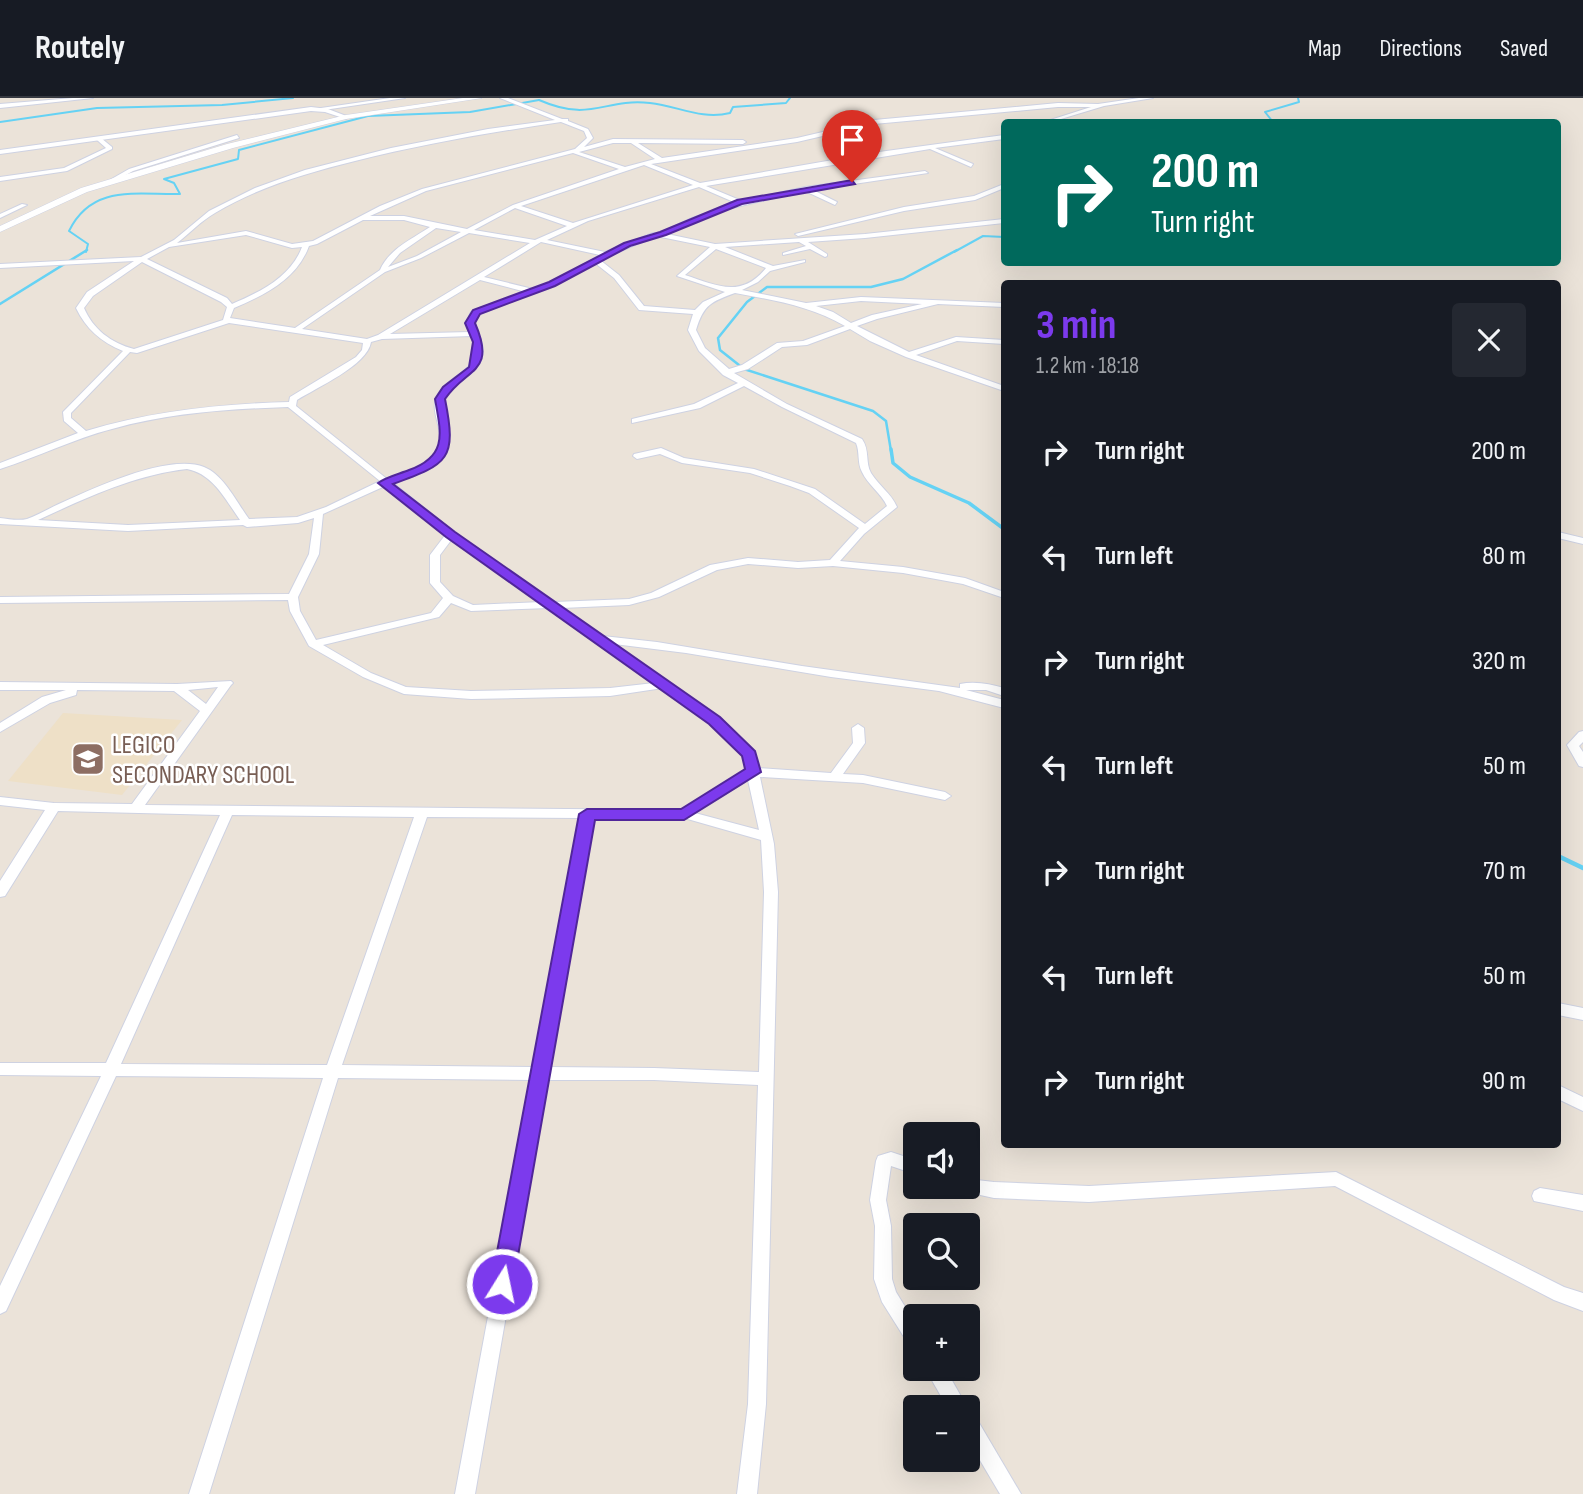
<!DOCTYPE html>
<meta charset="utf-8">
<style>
:root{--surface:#171b24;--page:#242831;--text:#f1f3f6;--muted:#9ea1a6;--line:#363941;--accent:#7c3aed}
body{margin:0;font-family:"Sofia Sans Condensed",sans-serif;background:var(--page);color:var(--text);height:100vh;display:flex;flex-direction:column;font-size:26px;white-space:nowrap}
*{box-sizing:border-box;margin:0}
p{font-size:23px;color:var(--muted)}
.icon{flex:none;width:38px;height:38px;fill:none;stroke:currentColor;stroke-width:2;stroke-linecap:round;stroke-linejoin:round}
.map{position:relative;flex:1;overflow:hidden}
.side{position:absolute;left:1001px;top:182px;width:560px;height:868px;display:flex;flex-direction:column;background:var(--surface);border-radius:7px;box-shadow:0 7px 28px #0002}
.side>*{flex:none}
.hud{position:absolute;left:1001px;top:21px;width:560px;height:147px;border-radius:7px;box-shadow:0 7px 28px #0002;background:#00695c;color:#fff;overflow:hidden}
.tools{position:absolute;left:903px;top:1024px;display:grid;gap:14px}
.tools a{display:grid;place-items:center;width:77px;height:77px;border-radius:7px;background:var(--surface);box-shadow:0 7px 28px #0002;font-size:35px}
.pin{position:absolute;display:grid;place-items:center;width:60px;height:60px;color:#fff;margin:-72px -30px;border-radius:50% 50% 50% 0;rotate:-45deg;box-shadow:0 0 7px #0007}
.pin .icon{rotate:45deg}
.me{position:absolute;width:77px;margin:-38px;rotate:10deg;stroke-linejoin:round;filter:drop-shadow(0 0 5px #0008)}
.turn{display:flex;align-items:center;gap:24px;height:147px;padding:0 35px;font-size:32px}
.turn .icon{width:91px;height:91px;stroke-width:2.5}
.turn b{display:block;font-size:49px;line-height:60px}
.round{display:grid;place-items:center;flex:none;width:74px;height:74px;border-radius:7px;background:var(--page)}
.headline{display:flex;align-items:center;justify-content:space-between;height:119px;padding:0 35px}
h1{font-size:42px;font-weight:700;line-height:52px;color:var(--accent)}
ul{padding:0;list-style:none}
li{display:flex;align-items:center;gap:21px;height:105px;padding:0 35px}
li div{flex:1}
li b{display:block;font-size:26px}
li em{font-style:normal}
header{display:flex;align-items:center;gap:42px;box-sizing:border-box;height:98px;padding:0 35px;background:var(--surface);border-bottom:2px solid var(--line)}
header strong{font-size:33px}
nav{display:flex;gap:38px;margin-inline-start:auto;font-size:24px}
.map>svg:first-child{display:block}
.education{fill:#eee0c7}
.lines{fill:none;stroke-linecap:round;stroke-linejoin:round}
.stream-far3{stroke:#65d2f4;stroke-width:2}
.stream-far2{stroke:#65d2f4;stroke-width:2.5}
.stream-far1{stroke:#65d2f4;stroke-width:3.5}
.stream{stroke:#65d2f4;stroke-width:4.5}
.minor-casing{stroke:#ced2e2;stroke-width:2}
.tertiary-casing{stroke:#ced2e2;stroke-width:2}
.secondary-casing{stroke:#ced2e2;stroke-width:1}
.minor{fill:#fff;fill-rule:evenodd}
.tertiary{fill:#fff;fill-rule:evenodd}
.secondary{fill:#fff;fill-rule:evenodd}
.route{fill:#7c3aed;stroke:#51269a;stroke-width:2}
.labels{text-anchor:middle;stroke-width:5;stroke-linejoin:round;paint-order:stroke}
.education-label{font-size:26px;fill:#785e54;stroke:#fff;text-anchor:start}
</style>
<header>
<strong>Routely</strong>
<nav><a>Map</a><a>Directions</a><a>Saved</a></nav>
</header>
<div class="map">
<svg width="1583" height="1396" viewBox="0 0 1583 1396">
<rect width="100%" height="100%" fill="#ebe3d9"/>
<!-- education -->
<polygon class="education" points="63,615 182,622 122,697 8,683"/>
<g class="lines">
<!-- stream-far3 -->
<g class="stream-far3">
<path d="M539,2C592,25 603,0 650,5C678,8 701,22 730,15L733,9L786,5L790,0"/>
<polyline points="0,24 97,10 222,7 293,0"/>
<polyline points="1273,24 1265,14 1299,4 1298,0"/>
<path d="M86,154L88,146L69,133C92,86 136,97 180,96L174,85L164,81L238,61L239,52L368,18L470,14L539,2"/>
<polyline points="954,154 983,138 1004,139"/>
</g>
<!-- stream-far2 -->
<g class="stream-far2">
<polyline points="0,206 87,152"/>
<polyline points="891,353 886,323 873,313 744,271 720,252 718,240 747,204 767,189 871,189 903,181 957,152"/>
</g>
<!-- stream-far1 -->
<polyline class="stream-far1" points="891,351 893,365 910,379 969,405 1004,431"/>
<!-- stream -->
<polyline class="stream" points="1558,758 1583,770"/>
<defs>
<g id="minor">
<polygon points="73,0 93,0 0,10 0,6"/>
<polygon points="390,0 405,0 317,13 314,11"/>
<path d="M500,0H508L562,21H568V23L588,31L593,40L584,49L613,41L743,42L746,44L743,46L638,45L662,60L797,40L874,22L1058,5L1098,6L1139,0H1153L1104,8L1051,24H1044L1091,9H1058L874,26L797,44L651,66L700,85L879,54L1004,37V41L935,50L973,66L971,69L930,51L706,88L742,103L805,89L925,73L928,75L813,92L837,104L835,107L805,93L791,96L728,111L696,122L667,136L715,146L865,136L1004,121V125L865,140L808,144L827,156V158L825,159L810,151L783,157V155L806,148L799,144L725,149L773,168L805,162V164L770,173L758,184L742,192L806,205L861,199L1004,205V209L938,206L877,221L857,228L909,254L956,239L1004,242V246L957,243L916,257L1004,288V293L906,259L870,243L850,231L807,247L782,249L748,271L734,275L787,306L862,341C870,352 865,365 871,375C879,388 891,395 897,409L864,436L840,463L903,469L965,480L1004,494V500L963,486L903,475L833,468L798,470L748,466L717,472L659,499L629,507L562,510L603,538L657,544L802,568L960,590V586C975,583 990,586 1004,590V598L986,592H966L1004,602V610L939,593L831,579L686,555L614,546L719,619L753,653L758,670L831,675L853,645L852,630L858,626L864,630L865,645L843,676L863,677L945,694L951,698L945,702L863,685L760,679L774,746L778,794L766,1306L757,1396H737L748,1306L758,987L654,982H547L475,1396H455L532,982L338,980L209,1396H189L323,980L116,978L6,1213L0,1216V1188L101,978L0,977V965H106L220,717L58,713L5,798L0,799V783L45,712L0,707V699L54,705L132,706L200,613L174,593L77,592L76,597L50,605L0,634V625L42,599L66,592H0V584L177,586L231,583L233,585L231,587L145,707L682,712L746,672L743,657L711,625L663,590L610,598L471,601L404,596L363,579L309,548L290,513L288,502L0,505V499L289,496L309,456L314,420L298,425L247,429L243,427L128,433L0,426V420C8,421 19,423 27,421C38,417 50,410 61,405C94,390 169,355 204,369C224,377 237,405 249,421L297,419L326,409L380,383L288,309C228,311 169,315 112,331C73,341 38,359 0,371V365L78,335L64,323L63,314L123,253C101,244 86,231 76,210L87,194L134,163L0,170V166L141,159L174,142L209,113L255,90L305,72L391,50L488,31L555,22ZM561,24L584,33L587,40L575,51L422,91L380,108L313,143L292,146L246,133L177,145C190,135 201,123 215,115C258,89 307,75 355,63C423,46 492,34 561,24ZM613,45H631L655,61L625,69L579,54ZM573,55L619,71L513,107L467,131L404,118H370L426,93ZM644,67L693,87L573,125L521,108ZM699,89L736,105L692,120L660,135H653L605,154L547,142L588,123ZM515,110L567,128L535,142L474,132ZM363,122H404L430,129C412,141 389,151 380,172L295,230L230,220L234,210C265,197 297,181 309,148L317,146ZM436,130L461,134L417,158L388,169L400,155ZM469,135L530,145L378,237L367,241L302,231L385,174L421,160ZM246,137L292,150L302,149C291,179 260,194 232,206L227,200L147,161L169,149ZM656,138L710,149L677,178L725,194L703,204L695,212L644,208L619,177L600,162ZM541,144L600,157L550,185L533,191L484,179ZM716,151L766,170C741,201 716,187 685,177ZM142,164L221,204L227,209L223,222L134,251C111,245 93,231 84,210L93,198ZM595,165L614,180L639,212L693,216L688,232L699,253L723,277L738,285L694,306L632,321V325L700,310L744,288L782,309L856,345C860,354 857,365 862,374C868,387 881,395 887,408L865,426L815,391L754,371L684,360L661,350L634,356L633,358L637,361L660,356L682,365L750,375L790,388L809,395L859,430L830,462L798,464L748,460L710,467L651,495L629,501L554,504L454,434L393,385C421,376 455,368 448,330C446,319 442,310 445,298C458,281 488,273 482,246C480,239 476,232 474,225L477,217L554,187ZM480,182L526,194L471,214L466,225L470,234L390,236ZM735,195C773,202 811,208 845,228L803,243L777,245L742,267L729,271L705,250L696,232C704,206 711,204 735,195ZM861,203L922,206L872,217L851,225L833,214L816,208ZM229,225L363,245L362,252L356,259L290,299L289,304C219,306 152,313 86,333L71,320V315L130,254L137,255ZM472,238C487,274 449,274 437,298C428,316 449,336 436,357C426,372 403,376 387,381L296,308L297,302C316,290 368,267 371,244L382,241ZM187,371C213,376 225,401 240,422L128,427L38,422C86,400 134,377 187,371ZM385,388L446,436L430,457V485L443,500L431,515L316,542L300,513L298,499L319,456L323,416ZM452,441L541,504L473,507L453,498L440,484V457ZM451,505L471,513L549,510L654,585L610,590L471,593L406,589L371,575L323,547L439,519ZM218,589L206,606L188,592ZM748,682L759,732L695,715ZM232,717L414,719L327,967L121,966ZM427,719L580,720L534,969L342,967ZM593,720H684L761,742L764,794L759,974L654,970L549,969Z"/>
<polygon points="237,37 239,40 133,73 113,84 108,83 129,71"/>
<polygon points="97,40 101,40 112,49 112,51 67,73 0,83 0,79 64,70 106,50 97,42"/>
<polygon points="1004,86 1004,90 975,102 904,113 798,138 795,136 904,109 974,98"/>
<polygon points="22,106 27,107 0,120 0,116"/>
<polygon points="1558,434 1583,440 1583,446 1558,440"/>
<polygon points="1583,633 1583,644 1579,648 1583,654 1583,669 1579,668 1567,647 1579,634"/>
<polygon points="1558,905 1583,910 1583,922 1558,917"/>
<polygon points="1558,987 1583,999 1583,1013 1558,1001"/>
<polygon points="891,1054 915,1062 915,1076 891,1068 886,1102 891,1128 892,1181 896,1194 915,1225 915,1250 909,1247 882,1204 874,1181 875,1128 870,1102 876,1063 878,1058"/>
<polygon points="1336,1074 1564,1189 1583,1195 1583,1213 1554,1202 1335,1088 1089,1104 994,1100 962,1093 960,1088 968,1088 968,1081 994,1084 1089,1088"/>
<polygon points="1540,1090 1583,1097 1583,1113 1534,1103 1532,1098 1534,1093"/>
<polygon points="925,1270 945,1270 967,1309 947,1309"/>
<polygon points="968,1316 975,1318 1021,1396 1000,1396 968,1342"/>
</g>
<polygon id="tertiary" points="311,9 328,11 349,19 346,21 325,14 311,13 0,56 0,52"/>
<polygon id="secondary" points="463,0 482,0 346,21 233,50 87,94 0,134 0,128 81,90 227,46 346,17"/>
</defs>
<!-- minor casing -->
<use href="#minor" class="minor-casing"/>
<!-- tertiary casing -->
<use href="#tertiary" class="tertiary-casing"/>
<!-- secondary casing -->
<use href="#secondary" class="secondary-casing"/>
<!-- minor -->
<use href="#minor" class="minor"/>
<!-- tertiary -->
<use href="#tertiary" class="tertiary"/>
<!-- secondary -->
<use href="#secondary" class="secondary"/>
</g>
<!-- route -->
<path class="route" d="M852,82L855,86L742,106L666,137L630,148L555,188L480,216L475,225C497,276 466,269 445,301C457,361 449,366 393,386L455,434L720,619L755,653L761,674L684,722H595L513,1186L510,1193L502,1197L494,1193L491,1186L579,716L587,711H681L745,671L742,658L709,626L446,439L378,385C386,379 399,376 409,372C448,358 441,335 435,301L443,289L469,269L473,244L465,225L473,212L549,184L624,145L660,134L737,102Z"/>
<!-- icons -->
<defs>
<symbol id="school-square" viewBox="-11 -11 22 22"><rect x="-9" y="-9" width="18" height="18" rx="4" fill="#8d6e63" stroke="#fff"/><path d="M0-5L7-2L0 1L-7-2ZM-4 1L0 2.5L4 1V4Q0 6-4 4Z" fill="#fff"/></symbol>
</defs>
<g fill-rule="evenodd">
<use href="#school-square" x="69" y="642" width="38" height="38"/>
</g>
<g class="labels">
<!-- education labels -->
<g class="education-label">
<text x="112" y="655">LEGICO<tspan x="112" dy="30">SECONDARY SCHOOL</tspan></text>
</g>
</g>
</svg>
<div class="tools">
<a><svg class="icon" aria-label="sound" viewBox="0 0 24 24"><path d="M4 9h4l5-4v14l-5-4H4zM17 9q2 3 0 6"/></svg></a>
<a><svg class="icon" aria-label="search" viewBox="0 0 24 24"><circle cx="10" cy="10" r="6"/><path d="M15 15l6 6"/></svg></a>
<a>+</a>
<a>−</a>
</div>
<div class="pin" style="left:852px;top:84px;background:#d93025"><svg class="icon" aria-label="arrive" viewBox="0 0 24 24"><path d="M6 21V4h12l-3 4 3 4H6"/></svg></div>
<svg class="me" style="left:502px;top:1186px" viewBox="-20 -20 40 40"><circle r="17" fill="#7c3aed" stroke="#fff" stroke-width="3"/><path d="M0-11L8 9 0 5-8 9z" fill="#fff"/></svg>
<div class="hud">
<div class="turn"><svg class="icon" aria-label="right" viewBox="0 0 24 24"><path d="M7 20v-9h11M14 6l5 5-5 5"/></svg><div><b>200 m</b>Turn right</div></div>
</div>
<section class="side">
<div class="headline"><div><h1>3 min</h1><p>1.2 km · 18:18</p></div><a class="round"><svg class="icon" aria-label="close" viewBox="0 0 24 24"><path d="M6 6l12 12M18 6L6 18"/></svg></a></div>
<ul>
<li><svg class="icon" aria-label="right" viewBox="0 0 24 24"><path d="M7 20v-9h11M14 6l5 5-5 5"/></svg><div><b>Turn right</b></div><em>200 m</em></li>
<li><svg class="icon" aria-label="left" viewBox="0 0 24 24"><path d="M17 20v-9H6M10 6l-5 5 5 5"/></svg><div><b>Turn left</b></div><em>80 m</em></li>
<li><svg class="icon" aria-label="right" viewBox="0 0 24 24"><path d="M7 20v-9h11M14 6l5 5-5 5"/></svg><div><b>Turn right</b></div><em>320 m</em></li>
<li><svg class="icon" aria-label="left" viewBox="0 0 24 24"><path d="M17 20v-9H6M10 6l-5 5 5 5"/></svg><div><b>Turn left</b></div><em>50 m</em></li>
<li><svg class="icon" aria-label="right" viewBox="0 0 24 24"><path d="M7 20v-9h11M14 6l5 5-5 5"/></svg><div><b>Turn right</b></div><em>70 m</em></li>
<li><svg class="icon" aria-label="left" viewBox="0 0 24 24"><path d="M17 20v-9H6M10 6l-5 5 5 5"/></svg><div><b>Turn left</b></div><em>50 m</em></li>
<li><svg class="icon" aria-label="right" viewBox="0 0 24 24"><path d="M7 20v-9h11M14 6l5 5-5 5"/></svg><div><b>Turn right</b></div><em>90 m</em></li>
</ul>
</section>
</div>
